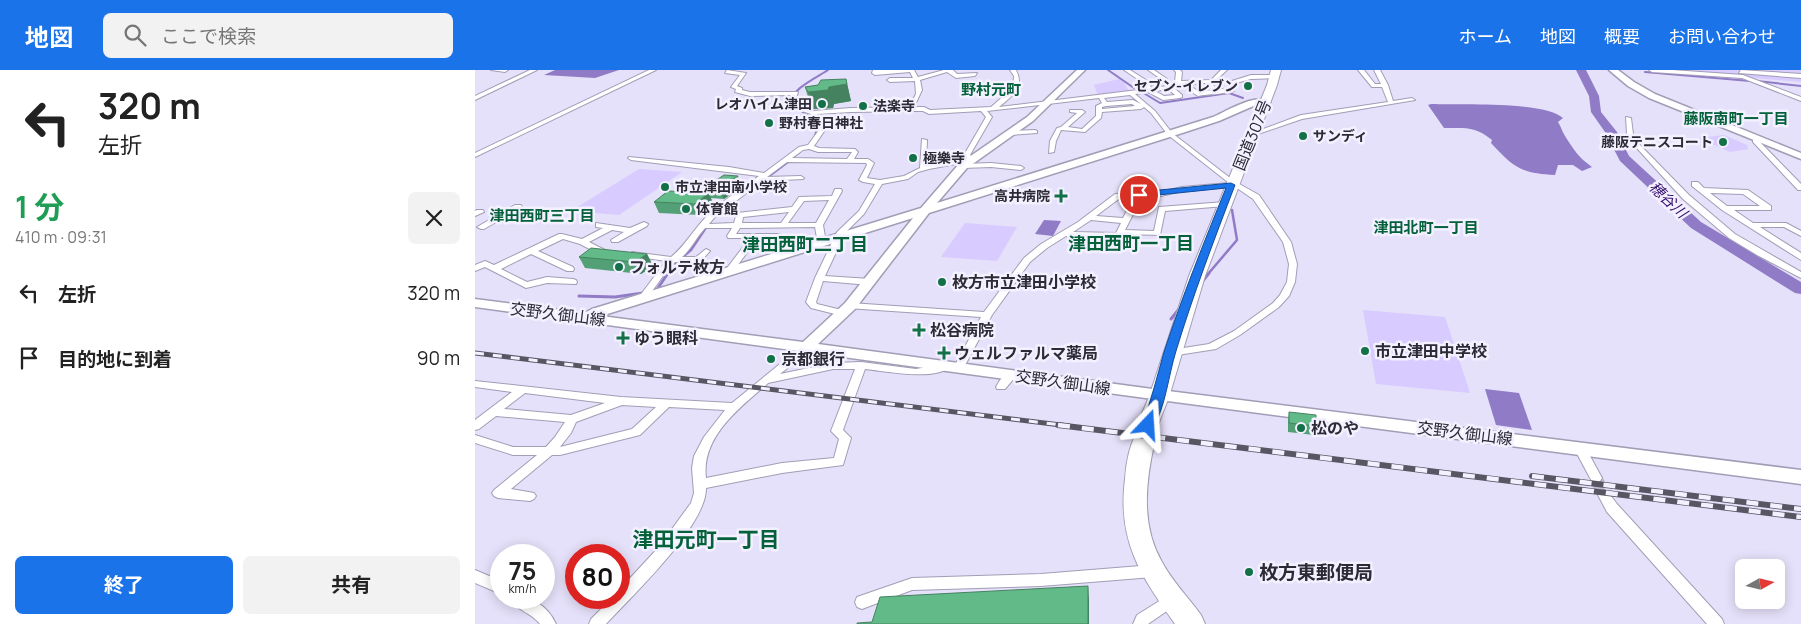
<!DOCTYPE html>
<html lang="ja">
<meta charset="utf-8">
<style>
:root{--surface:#fff;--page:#f2f2f2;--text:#222;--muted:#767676;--accent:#1a73e8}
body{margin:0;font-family:Manrope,"Noto Sans JP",sans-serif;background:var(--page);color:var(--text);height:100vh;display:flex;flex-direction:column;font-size:19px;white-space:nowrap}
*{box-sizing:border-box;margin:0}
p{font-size:16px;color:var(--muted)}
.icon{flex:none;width:28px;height:28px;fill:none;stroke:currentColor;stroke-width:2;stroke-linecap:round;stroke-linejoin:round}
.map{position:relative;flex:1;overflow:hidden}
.panel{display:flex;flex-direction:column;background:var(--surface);width:475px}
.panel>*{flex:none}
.hud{background:#fff;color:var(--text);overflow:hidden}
.needle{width:32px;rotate:82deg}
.tools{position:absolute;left:1260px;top:489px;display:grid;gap:10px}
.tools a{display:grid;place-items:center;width:50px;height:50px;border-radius:8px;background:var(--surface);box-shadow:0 2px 12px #0003;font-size:25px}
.speed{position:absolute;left:15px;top:474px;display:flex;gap:10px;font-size:25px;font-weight:700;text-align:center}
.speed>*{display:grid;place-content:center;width:65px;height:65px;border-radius:50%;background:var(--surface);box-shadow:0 2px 12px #0003;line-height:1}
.speed small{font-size:12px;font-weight:400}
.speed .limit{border:8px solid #d22;background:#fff;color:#111}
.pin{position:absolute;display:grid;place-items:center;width:42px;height:42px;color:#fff;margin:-21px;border:2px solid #fff;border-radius:50%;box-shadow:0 1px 5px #0007}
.me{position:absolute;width:55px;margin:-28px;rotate:20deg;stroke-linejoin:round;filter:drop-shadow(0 0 4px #0008)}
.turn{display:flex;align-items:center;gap:18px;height:105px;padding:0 15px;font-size:22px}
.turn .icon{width:65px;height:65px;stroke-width:2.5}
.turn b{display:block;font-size:35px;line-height:42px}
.round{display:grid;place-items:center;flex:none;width:52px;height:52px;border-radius:8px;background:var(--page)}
.head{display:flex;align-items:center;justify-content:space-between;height:85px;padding:0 15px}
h1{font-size:30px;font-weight:700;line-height:38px;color:#1e9e55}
.action{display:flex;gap:10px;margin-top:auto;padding:10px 15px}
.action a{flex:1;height:58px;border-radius:8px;background:var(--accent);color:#fff;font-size:20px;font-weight:700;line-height:58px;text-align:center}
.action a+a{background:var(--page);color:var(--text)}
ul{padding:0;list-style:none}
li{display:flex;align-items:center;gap:15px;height:65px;padding:0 15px}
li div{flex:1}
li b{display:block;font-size:19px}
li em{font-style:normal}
header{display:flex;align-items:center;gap:30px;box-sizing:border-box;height:70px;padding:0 25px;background:var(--accent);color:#fff}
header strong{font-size:24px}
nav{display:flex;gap:28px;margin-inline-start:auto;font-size:18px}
.search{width:350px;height:45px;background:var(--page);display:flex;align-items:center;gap:12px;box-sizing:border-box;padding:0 18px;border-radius:8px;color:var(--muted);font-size:19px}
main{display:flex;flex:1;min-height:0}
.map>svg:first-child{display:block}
.green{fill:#d7cbff}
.water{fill:#907bc7}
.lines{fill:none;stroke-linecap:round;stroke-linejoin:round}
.stream-far2{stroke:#907bc7;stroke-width:2}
.stream-far1{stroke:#907bc7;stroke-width:2.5}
.stream{stroke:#907bc7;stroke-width:3}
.river{fill:#907bc7;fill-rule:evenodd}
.street-tunnel{stroke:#c1bcd2;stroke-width:13;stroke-dasharray:13 6;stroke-linecap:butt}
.street-casing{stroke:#a29db5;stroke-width:2}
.secondary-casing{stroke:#a29db5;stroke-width:3}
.highway-casing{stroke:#a29db5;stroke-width:2}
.street{fill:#fff;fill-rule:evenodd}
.secondary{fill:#fff;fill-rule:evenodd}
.highway{fill:#fff;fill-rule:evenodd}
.rail-far1-casing{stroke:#585663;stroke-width:5}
.rail-casing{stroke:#585663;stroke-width:6}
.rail-far1{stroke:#f3f0ff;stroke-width:3;stroke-dasharray:9;stroke-linecap:butt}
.rail{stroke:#f3f0ff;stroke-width:4.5;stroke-dasharray:12;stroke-linecap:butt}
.wall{fill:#54a076}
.shaded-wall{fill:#458260}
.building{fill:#62ba89;stroke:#458260}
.route{fill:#1a73e8;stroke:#114b97}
.poi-dot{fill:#127146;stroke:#f3f0ff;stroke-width:2}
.labels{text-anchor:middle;stroke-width:5;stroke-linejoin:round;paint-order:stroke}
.far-poi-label{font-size:14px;font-weight:bold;fill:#2c2a34;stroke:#f3f0ff;text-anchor:start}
.far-neighbourhood-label{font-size:15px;font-weight:bold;fill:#05613a;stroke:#f3f0ff}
.far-water-label{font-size:15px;font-style:italic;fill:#38126d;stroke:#f3f0ff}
.street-label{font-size:16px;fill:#2c2a34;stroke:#f3f0ff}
.poi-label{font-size:16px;font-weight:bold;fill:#2c2a34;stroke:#f3f0ff;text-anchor:start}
.neighbourhood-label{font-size:18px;font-weight:bold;fill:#05613a;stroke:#f3f0ff}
.near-poi-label{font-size:19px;font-weight:bold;fill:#2c2a34;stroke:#f3f0ff;text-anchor:start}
.near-neighbourhood-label{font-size:21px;font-weight:bold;fill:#05613a;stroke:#f3f0ff}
</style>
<header>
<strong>地図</strong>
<div class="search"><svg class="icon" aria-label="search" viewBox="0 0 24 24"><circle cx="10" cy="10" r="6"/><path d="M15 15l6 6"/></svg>ここで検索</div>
<nav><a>ホーム</a><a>地図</a><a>概要</a><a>お問い合わせ</a></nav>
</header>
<main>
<section class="panel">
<div class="hud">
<div class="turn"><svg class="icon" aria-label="left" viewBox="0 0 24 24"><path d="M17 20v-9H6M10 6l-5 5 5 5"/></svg><div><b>320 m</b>左折</div></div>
</div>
<div class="head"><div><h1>1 分</h1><p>410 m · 09:31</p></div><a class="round"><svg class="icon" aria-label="close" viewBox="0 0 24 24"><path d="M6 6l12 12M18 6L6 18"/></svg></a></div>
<ul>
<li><svg class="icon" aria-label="left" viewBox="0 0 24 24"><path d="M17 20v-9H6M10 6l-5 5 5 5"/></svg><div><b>左折</b></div><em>320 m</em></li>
<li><svg class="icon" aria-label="arrive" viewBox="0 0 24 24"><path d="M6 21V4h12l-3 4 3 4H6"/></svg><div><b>目的地に到着</b></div><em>90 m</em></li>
</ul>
<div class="action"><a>終了</a><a>共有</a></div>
</section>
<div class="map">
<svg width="1326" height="554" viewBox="0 0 1326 554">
<rect width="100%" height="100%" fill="#e6e1fa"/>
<!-- green -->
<g class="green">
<polygon points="1185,0 1326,0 1326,12"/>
<polygon points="644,9 650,14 654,21 623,26 619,15"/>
<polygon points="1249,65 1272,75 1273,79 1255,82 1224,68"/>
<polygon points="164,99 207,102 144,145 96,141"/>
<polygon points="490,153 542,157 522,191 466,187"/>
<polygon points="888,240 970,247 995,323 901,314"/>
</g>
<!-- water -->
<g class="water">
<polygon points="80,0 144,0 120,8 69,5"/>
<path d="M956,34C984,35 1069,31 1088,48L1083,52C1086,57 1087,61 1090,66C1099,80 1103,87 1117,97L1107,101L1098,95H1083L1080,105C1046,103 1039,98 1016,73L1017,70C1000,56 991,58 969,58L953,35Z"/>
<polygon points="569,150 586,151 578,166 560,164"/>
<polygon points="1010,319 1044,323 1057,360 1021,355"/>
</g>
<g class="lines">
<!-- stream-far2 -->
<g class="stream-far2">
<polyline points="633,0 659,18"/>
<polyline points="1170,2 1275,11"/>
<polyline points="1282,11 1326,16"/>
<polyline points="667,22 685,33 754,23 768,28"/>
<path d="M340,66L342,58L336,47L315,35C315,19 341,8 353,0"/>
<polyline points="316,89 325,82"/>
</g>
<!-- stream-far1 -->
<g class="stream-far1">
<polyline points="277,119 318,88"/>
<polyline points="192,204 198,195 216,180 232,156"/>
<polyline points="733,204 762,170 757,140"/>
</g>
<!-- stream -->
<g class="stream">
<polyline points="727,212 734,203"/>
<polyline points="181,221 193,203"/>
<polyline points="104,226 140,227 168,223"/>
<polyline points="696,249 704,239"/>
</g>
<!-- river -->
<polygon class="river" points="1101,0 1111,0 1124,26 1126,42 1142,62 1154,86 1226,152 1326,212 1326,224 1320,223 1216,158 1145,91 1130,62 1116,42 1114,26"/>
<!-- street-tunnel -->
<polyline class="street-tunnel" points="1121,408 1129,425"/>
<defs>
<g id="street">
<polygon points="16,0 33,0 30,2"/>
<polygon points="55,0 62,0 0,30 0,26"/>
<polygon points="174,0 181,0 0,87 0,83"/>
<path d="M252,0L271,3L262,16L267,18V20L275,22H323L320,31L331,39L338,41L376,38L434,37L441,24L440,11L415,12L412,10L415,8H438L435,2L400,5L397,3L398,0H439L443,7L469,0H478L482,4L502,3L500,6L481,8L472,2L445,10L447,20L439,37H449L455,40L516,37L538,18L539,6L535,0H541C550,18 537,26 524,37L671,19L670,14L649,0H655L674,12L686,9L673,0H679L692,9L690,12L675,15L676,18L693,16L700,12L701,2L699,0H705L707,2L706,11L736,10L746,0H752L739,12L736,13L742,19H754L757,11L776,5H802L800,8L776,9L761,13L759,21C752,24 732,24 723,26L712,19V14L704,15L698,17L707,25V27L705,28L688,30L673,22L660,24L680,41L697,63L759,111L784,125L816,172L822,194L820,212L814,226L804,237L765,265L741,279L696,286L691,283L696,280L734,274L759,261L798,233L805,225L812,212L814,194L808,172L778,129L759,116L707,121L686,126L667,127L650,160L679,161L684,137L750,132L754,134L750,136L690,141L685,165L648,164L647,168H644L591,166L572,178L555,192L517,245L488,299H480L479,297L506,247L372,238L370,236L375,233L509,242L549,188L566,174L603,152L640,124L686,122L707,117L754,113L693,65L676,43L669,37L666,39L627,42L626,48L610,62L586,60L581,71L579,82L574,83L575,71L582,58L586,57L602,43L595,42V40H607L610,42L593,57L607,59L621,46V36L627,33L624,28L512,41L517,47L495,85L499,89L497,91L454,99L443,102L433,109L407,114L389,144L370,163L350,206L395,209L399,212L395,215L348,211L341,232L342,234L371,241L373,243L371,245L368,246L336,238L331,232L340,208L362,162L384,141L400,114L388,112L384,110L392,95L391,93L312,92L292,107L326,106L329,108L328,109L287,111L239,148L234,154L259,153L262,143L317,137L324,127L357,126L360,119H366L367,121L348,155L351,173L350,175H344L343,173L340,157L265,158L261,164H304L308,166L304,168H283L256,204L253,205L249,202L275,168H253L252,166L257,158H230C221,168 216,179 207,187H221L231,179L235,181L226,191L200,192L193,199L170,231H164L162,229L164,227L191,191L157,186V182L196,187C210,176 219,159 232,146C246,131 267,119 284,106L156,90L153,88L154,87L254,97L289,103L324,77L333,75L344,60L336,44L327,41L315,32L317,25L275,26L260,22L261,19L256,17L265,5L250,3ZM730,13L737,20L724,22L717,17L718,14ZM693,19L700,25L689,26L680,21ZM655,25L666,34L658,30L632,32L629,28ZM657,34L660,36L627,39V37L631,36ZM433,41H448L454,44L506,41L511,47L489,85L492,89L451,95L452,70L447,69L445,98L429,106L405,110L392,108L399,93L393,89H379L383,82L380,79L344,78L339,76L350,60L342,44L376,42ZM334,79L343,82H377L372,89L317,88L328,80ZM659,127L648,148L621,146L645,128ZM354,130L341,153H313L329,131ZM314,142L306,153H267L268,147ZM616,150L646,153L641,163L598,162Z"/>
<polygon points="883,0 889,0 900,14 906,14 899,0 905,0 913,15 918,31 937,28 940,30 827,49 780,65 775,64 826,45 913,32 907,17 897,17"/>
<polygon points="1174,0 1197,0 1268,5 1326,27 1326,31 1267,8 1177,2"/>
<polygon points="1266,0 1326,4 1326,8 1264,3"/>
<polygon points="1151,47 1156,48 1158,64 1164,74 1214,125 1260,164 1326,202 1326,208 1282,185 1254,168 1208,129 1160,76 1152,64"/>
<polygon points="560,60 562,61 562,63 535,65 532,63 535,61"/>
<polygon points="1283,67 1286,69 1284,71 1326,114 1326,120 1323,120 1278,72 1278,70"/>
<polygon points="516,93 546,96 549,98 546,100 516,97 488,98 485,96 488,94"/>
<path d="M1217,112H1223L1229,118L1273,120L1296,136V140H1259L1278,153H1311L1326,161V166L1309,157H1285L1326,183V190L1247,140L1217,116ZM1235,123L1268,124L1285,136H1252Z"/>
<polygon points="40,135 46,135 47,137 9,159 6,159 2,157"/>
<polygon points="2,140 8,140 9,142 0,146 0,141"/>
<polygon points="169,152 173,154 172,156 143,172 137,172 136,170 149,162 137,160 114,172 134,182 134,186 128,186 105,174 88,169 63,181 98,197 99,199 98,201 92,201 56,184 26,199 52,212 72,207 98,209 101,210 102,212 101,214 72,213 51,218 10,197 0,201 0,195 10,191 19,195 84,164 87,164 107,169 128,158 121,157 121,153 155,158"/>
<path d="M331,275L335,276L336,278L335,280L305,304L358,293L386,292L441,299L469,294L474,297C460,311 409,301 390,299L368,360L376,368L368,395L307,403L231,418C232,455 157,526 131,554H114L116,549L137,528H144V520L183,478L216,433L219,423L217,398L219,386L229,367L250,340L194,337L165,365L85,385H77L36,419L59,423L61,426L59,429L55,431L23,428L19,426L17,423L19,420L62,385H38L0,373V365L38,377H71L80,367L90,352L21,346L4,359L0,360V350L37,322L0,317V311L146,327L257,333L327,276ZM358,299H380L356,361L364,369L359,388L307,393L231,408C226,368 263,339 290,316L293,313ZM50,323L130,333L96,345L29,339ZM147,335L181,337L157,359L85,377L96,363L101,352Z"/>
<path d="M537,301L542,304L541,306L530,319H522L521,317C524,311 530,302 537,301Z"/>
<polygon points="1105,374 1109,375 1127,408 1125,411 1121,413 1117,411 1115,408 1099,378 1101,375"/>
<polygon points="1129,420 1133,422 1142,434 1247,549 1249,554 1232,554 1132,442 1123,425 1125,422"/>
<polygon points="678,495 683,497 685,501 683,505 678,507 566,516 437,520 387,539 382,537 380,532 382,527 437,508 566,504"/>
<polygon points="0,500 26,511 26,524 0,513"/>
<polygon points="697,523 702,524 704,529 702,534 673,554 658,554 662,545"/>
<path d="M34,528C54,525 72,534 81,554H65C57,543 39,539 34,528Z"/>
</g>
<g id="secondary">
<path d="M602,0H610L558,51L492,98L462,133L738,47C752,41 782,22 795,32L791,35L783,34L744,51L698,66L454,143L380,239L343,274L685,320L1326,400V414L685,330L0,237V229L110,243L117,239L446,138L484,94L552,47ZM438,148L370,233L328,272L126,246Z"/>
<polygon points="1134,0 1143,0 1159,12 1180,24 1326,83 1326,89 1174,28 1153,16"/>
</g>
<g id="highway">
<polygon points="796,0 806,0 802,15 730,206 694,327 681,360 673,362 665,360 662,355 674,327 714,206 792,15"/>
<path d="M669,362L677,364L680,370C671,410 665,454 687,492C697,511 713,527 726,545L730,554H700C666,506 642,471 650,409C651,394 654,377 661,364Z"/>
</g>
</defs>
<!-- street casing -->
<use href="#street" class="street-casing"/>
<!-- secondary casing -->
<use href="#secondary" class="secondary-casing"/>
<!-- highway casing -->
<use href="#highway" class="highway-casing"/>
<!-- street -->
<use href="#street" class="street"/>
<!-- secondary -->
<use href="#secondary" class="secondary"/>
<!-- highway -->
<use href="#highway" class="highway"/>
<defs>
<polyline id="rail-far1" points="0,283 594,356"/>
<g id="rail">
<polyline points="583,355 1326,447"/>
<polyline points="1057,406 1326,439"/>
</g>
</defs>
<!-- rail-far1 casing -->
<use href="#rail-far1" class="rail-far1-casing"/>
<!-- rail casing -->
<use href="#rail" class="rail-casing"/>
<!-- rail-far1 -->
<use href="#rail-far1" class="rail-far1"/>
<!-- rail -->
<use href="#rail" class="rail"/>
</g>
<!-- wall -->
<g class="wall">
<polygon points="371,9 376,31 359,34 358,38 338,39 335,34 330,17 343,15"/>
<polygon points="267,116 249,129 236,128 238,134 225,145 184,143 179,132 234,123 231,117"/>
<polygon points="172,184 178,196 166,204 110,198 104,187"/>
<polygon points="814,342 841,356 839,365 813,362 813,351"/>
</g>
<!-- shaded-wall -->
<g class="shaded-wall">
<polygon points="371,9 376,31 359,34 358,38 338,39 333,22 354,17"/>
<polygon points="263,106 267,116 249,129 244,118"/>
<polygon points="234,123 238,134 225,145 220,134"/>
<polygon points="172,184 178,196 166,204 160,192"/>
<polygon points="613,516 614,530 614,554 613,554"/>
</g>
<!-- building -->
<g class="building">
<polygon points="371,9 372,14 354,17 353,20 333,22 330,17 343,15 346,10"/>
<polygon points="249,105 263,106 244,118 231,117"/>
<polygon points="193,121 234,123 220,134 179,132"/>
<polygon points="116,178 172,184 160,192 104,187"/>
<polygon points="814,342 841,345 841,356 814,353"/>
<polygon points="613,516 613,554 382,554 382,553 397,552 405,527"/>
</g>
<!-- route -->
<path class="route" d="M756,113L760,115C739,170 718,225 701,281C693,307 691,335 678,358H669L667,355C676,331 682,307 689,282C707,227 729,172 751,118L664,127L660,125L664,122Z"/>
<!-- markers -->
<g class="poi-dot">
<circle cx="773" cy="16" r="5"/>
<circle cx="347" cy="34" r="5"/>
<circle cx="388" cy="36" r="5"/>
<circle cx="294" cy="53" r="5"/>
<circle cx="828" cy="66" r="5"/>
<circle cx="1248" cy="72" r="5"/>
<circle cx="438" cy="88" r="5"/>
<circle cx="190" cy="117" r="5"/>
<path d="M583.5 118.5h5v5h5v5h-5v5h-5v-5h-5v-5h5z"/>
<circle cx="211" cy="139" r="5"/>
<circle cx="144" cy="197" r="5"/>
<circle cx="467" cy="212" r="5"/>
<path d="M441.5 252.5h5v5h5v5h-5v5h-5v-5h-5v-5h5z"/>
<path d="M145.5 260.5h5v5h5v5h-5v5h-5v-5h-5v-5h5z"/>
<circle cx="890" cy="281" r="5"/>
<path d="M466.5 275.5h5v5h5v5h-5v5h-5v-5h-5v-5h5z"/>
<circle cx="296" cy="289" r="5"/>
<circle cx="826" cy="358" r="5"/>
<circle cx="774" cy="502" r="5"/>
</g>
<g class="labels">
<!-- far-poi labels -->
<g class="far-poi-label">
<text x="763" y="21" text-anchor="end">セブン-イレブン</text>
<text x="337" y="39" text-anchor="end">レオハイム津田</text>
<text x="398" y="41">法楽寺</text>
<text x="304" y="58">野村春日神社</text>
<text x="838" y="71">サンディ</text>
<text x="1238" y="77" text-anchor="end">藤阪テニスコート</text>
<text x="448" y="93">極樂寺</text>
<text x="200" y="122">市立津田南小学校</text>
<text x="575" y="131" text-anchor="end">高井病院</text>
<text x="221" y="144">体育館</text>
</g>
<!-- far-neighbourhood labels -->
<g class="far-neighbourhood-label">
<text x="516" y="25">野村元町</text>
<text x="1261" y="54">藤阪南町一丁目</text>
<text x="67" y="151">津田西町三丁目</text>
<text x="951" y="163">津田北町一丁目</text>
</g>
<!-- far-water labels -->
<g class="far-water-label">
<text transform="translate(1193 130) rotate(43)" y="5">穂谷川</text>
</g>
<!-- street labels -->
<g class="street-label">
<text transform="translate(777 65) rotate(-68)" y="6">国道307号</text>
<text transform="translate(83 244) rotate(7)" y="6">交野久御山線</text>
<text transform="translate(588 312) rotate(8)" y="6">交野久御山線</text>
<text transform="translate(990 363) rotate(7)" y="6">交野久御山線</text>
</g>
<!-- poi labels -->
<g class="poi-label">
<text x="154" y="203">フォルテ枚方</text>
<text x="477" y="218">枚方市立津田小学校</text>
<text x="455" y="266">松谷病院</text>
<text x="159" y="274">ゆう眼科</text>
<text x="900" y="287">市立津田中学校</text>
<text x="479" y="289">ウェルファルマ薬局</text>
<text x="306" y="295">京都銀行</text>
<text x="836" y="364">松のや</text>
</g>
<!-- neighbourhood labels -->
<g class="neighbourhood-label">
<text x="656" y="180">津田西町一丁目</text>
<text x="330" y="181">津田西町二丁目</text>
</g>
<!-- near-poi labels -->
<g class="near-poi-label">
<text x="784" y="509">枚方東郵便局</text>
</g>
<!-- near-neighbourhood labels -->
<g class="near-neighbourhood-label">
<text x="231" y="477">津田元町一丁目</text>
</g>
</g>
</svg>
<div class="tools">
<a><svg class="needle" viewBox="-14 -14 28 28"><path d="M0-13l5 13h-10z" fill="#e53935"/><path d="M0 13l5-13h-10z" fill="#767676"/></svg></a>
</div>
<div class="speed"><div>75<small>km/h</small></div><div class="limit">80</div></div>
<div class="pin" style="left:664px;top:125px;background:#d93025"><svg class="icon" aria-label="arrive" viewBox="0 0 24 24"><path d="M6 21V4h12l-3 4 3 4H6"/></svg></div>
<svg class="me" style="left:673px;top:355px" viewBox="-20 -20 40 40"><path d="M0-17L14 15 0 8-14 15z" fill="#1a73e8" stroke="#fff" stroke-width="4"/></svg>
</div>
</main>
